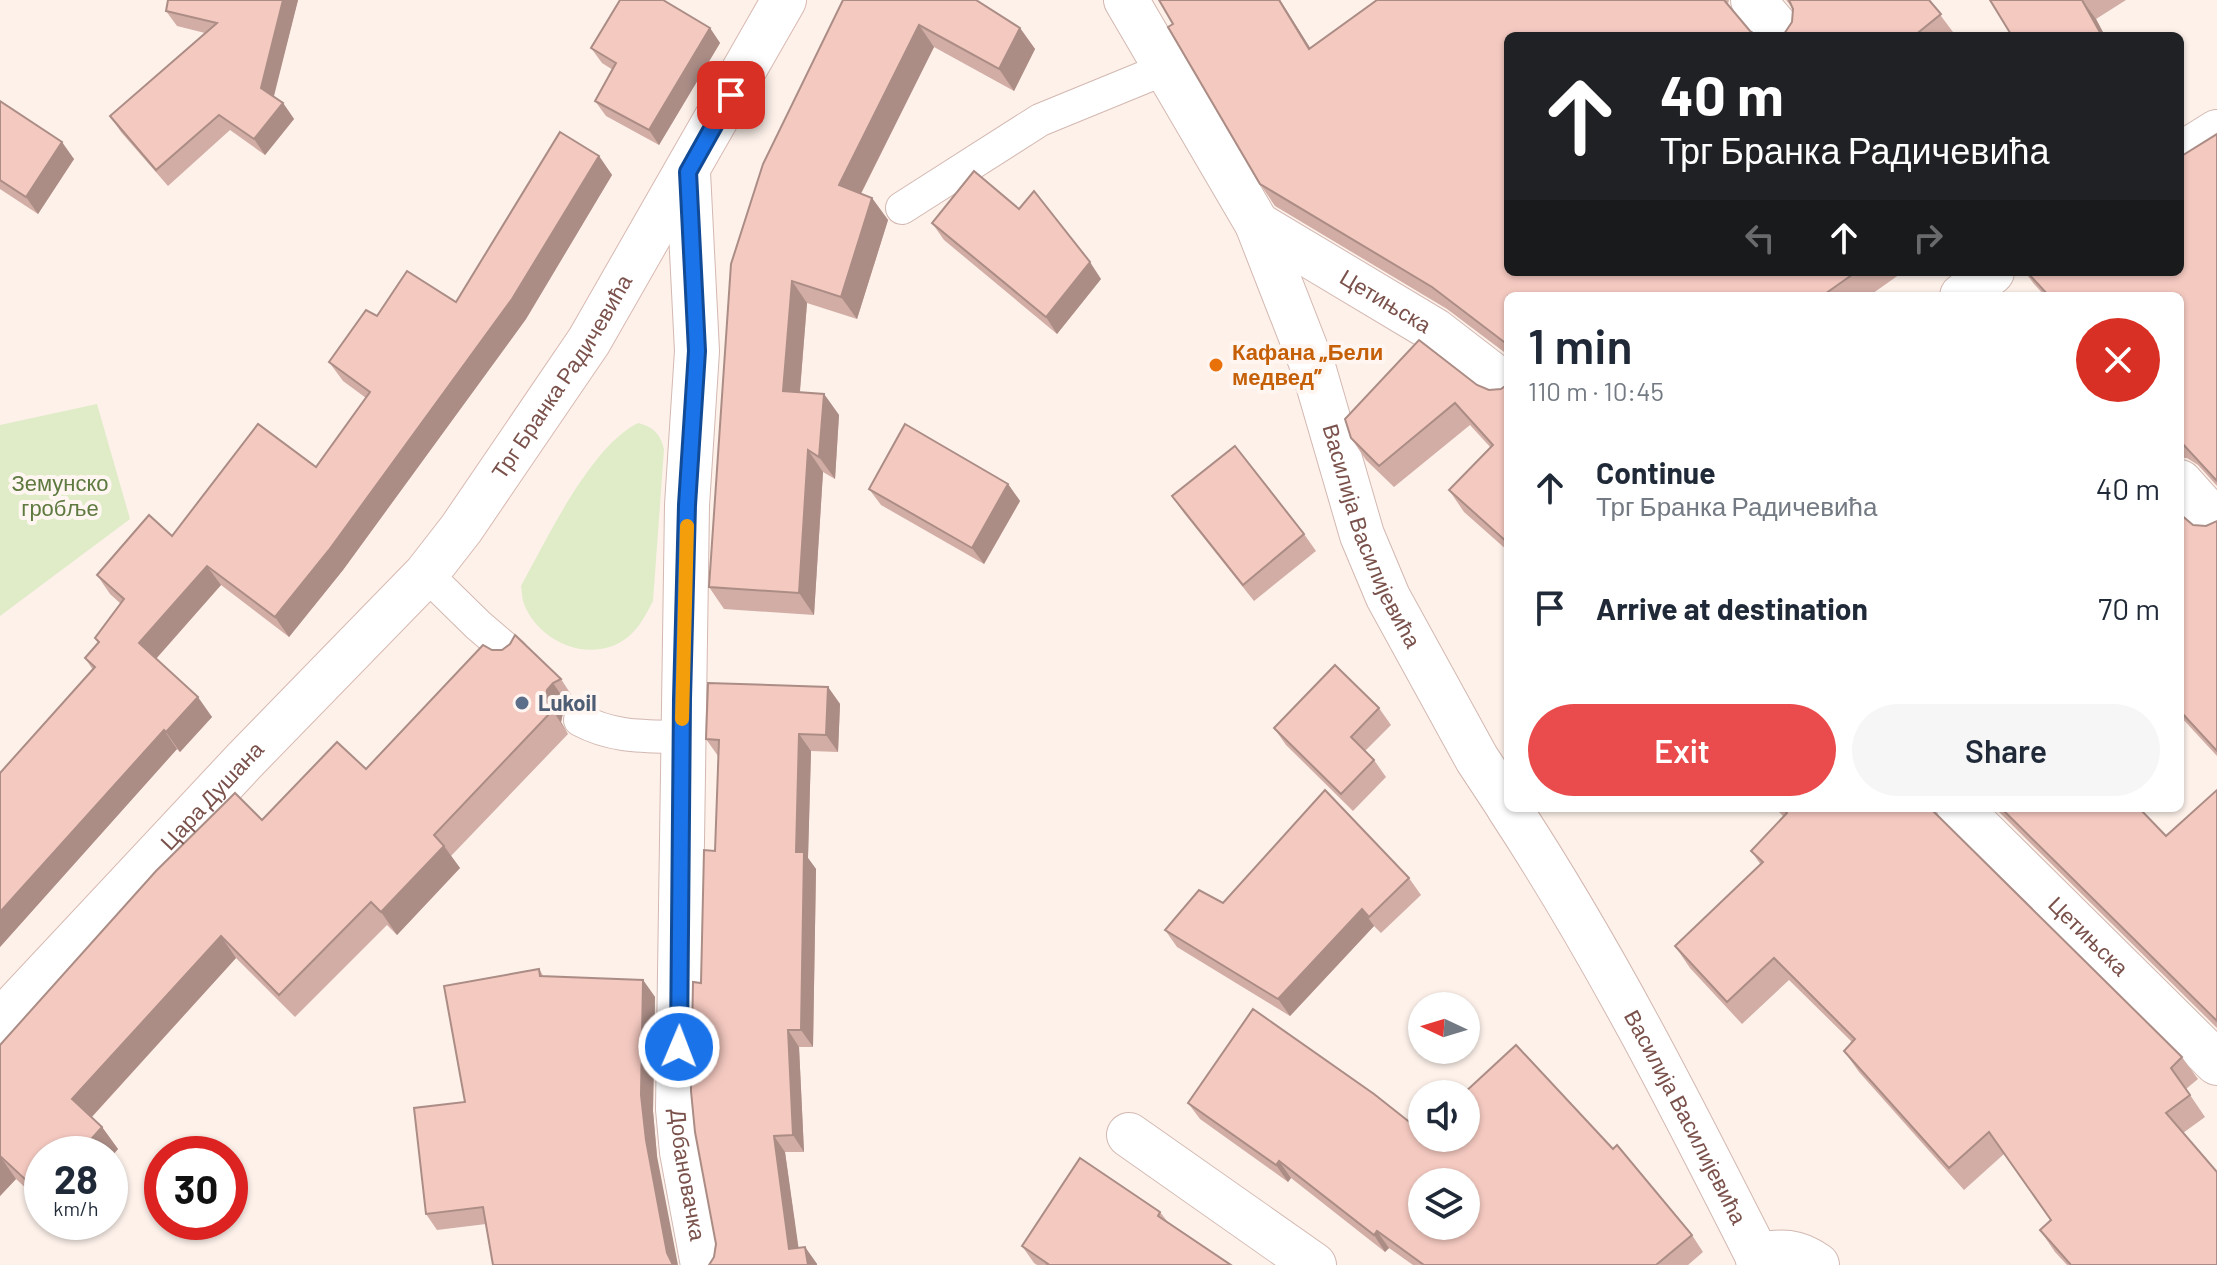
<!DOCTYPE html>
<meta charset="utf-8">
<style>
:root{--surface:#fff;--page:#f6f6f7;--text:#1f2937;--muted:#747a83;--accent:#ea4c4d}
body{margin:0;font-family:Barlow,sans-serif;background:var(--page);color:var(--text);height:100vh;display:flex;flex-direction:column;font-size:30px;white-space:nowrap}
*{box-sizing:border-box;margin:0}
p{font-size:26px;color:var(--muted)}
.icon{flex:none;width:44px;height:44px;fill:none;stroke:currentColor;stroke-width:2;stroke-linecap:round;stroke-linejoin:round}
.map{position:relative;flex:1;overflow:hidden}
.sheet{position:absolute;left:1504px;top:292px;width:680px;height:520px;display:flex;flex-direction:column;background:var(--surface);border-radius:12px;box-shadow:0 2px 6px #0004}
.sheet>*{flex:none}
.hud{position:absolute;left:1504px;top:32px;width:680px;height:244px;border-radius:12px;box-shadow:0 2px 6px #0004;background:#202124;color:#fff;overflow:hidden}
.needle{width:52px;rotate:274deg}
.buttons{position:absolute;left:1408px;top:992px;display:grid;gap:16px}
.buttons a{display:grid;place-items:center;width:72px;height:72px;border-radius:50%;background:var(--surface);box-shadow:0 2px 6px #0004;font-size:40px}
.speed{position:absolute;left:24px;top:1136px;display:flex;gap:16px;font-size:40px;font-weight:700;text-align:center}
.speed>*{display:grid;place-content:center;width:104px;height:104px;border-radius:50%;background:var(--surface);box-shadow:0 2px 6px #0004;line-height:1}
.speed small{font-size:20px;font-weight:400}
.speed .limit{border:12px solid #d22;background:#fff;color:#111}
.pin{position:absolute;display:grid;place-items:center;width:68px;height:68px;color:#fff;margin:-34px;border-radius:16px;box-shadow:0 4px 12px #0006}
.me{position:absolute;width:88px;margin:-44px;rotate:1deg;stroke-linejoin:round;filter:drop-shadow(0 0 6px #0008)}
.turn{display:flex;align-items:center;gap:28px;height:168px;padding:0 24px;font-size:36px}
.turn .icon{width:104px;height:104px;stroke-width:2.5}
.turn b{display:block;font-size:56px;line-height:68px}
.lanes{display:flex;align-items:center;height:76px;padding:0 24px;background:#0003;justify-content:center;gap:40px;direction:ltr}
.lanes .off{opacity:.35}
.round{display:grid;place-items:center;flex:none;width:84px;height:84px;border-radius:42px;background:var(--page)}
.summary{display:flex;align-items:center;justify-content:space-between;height:136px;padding:0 24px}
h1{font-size:48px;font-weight:600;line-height:60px}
.action{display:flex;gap:16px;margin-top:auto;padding:16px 24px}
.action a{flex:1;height:92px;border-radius:48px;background:var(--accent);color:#fff;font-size:32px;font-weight:600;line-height:92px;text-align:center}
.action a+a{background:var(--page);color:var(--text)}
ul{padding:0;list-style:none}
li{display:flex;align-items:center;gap:24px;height:120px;padding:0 24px}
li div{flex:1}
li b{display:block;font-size:30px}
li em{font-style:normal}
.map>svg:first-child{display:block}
.green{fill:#dfecc7}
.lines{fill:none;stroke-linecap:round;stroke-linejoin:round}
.lane-casing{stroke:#d3b8b1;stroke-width:34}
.street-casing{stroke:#d3b8b1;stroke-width:46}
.secondary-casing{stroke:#d8b9b1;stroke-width:46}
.lane{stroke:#fff;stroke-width:32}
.street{stroke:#fff;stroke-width:44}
.secondary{stroke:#fff;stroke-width:44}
.wall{fill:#d2ada5}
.shaded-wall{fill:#ab8d86}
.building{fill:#f4c9c0;stroke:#ab8d86;stroke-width:2;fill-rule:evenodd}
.route-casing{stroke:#114b97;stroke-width:20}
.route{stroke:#1a73e8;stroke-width:14}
.slow{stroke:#f59e0b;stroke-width:14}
.food-dot{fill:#e8710a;stroke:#fff6f1;stroke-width:3}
.service-dot{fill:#5c6f8a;stroke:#fff6f1;stroke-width:3}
.labels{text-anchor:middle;stroke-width:8;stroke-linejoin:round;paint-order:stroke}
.street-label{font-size:22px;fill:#7a514b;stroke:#fff6f1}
.food-label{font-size:22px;font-weight:bold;fill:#c56008;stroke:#fff6f1;text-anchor:start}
.park-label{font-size:22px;fill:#5e7a40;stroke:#fff6f1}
.service-label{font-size:22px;font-weight:bold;fill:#4e5e75;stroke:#fff6f1;text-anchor:start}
</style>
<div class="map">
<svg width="2217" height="1265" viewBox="0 0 2217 1265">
<rect width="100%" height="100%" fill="#fdf1ea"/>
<!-- green -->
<g class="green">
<polygon points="97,404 130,519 0,616 0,425"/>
<path d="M638,423C654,427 660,434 664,449L653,601C646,614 640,627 628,637C593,665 540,644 524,604C522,599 522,592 521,586C547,539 590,447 638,423Z"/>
</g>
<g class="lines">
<defs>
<g id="lane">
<polyline points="902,208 1040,120 1167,68"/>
<polyline points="426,574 478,625 512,654"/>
<path d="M580,720C614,738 645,736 683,737"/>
</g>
<g id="street">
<path id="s1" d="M1126,0L1257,224L1314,370L1362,535L1388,597L1477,759L1508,806"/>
<polyline points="1753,0 1784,36"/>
<polyline points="2180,155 2217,132"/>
<path id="s2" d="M688,172L697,351L687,505L678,1109L682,1152L703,1265"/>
<path id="s3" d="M1257,224L1434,330L1508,387"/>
<polyline points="1962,296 1992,272"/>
<polyline points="2180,482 2217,523"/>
<path id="s4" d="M1509,808C1603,951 1680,1103 1757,1255L1759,1265"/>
<path id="s5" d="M1959,808L2217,1063"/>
<polyline points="1129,1135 1314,1265"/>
<path d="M1757,1255C1782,1251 1796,1250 1817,1265"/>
</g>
<g id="secondary">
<path id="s6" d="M0,1022L245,760L426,574L461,529L589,341L784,0"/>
</g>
</defs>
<!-- lane casing -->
<use href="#lane" class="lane-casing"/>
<!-- street casing -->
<use href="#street" class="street-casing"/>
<!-- secondary casing -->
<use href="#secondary" class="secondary-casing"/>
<!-- lane -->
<use href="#lane" class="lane"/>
<!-- street -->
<use href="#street" class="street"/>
<!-- secondary -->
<use href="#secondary" class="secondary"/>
</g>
<!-- wall -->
<g class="wall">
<polygon points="168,0 298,0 273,97 283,103 294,119 265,155 230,130 168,186 121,132 110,116 205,33 177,26 166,11"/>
<polygon points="843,0 1020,28 1035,49 1014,91 934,47 861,194 872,198 888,220 857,319 807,303 800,392 824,394 839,415 835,479 823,472 814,615 724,609 709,587"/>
<polygon points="1159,0 1280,0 1310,48 1377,0 1729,0 1728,4 1730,7 1508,36 1508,272 1903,272 1869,296 1508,296 1508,355 1447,309 1275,206 1260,184 1173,24"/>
<polygon points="1786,0 1929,0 1956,36 1779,36 1784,34 1792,22 1793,9"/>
<polygon points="1990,0 2126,0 2096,19 2105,36 2012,36"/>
<polygon points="710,28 720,43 659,145 606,116 595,101 613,70 602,63 591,48"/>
<polygon points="0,101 74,159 38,214 0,189"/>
<polygon points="2217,134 2217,486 2198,465 2187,458 2180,458 2180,296 2045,296 2034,284 2025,272 2180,272"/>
<polygon points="599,156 612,175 526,319 343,570 289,637 221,585 156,659 212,717 180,752 177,749 0,947 0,773 93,670 85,658 98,643 95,638 121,604 110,594 97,575 172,536 316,467 366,398 343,381 329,362 377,316 456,302"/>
<polygon points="932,223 1101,279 1057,334 944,240"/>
<polygon points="1508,384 1508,551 1464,512 1449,490 1491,448 1470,425 1394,487 1366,460 1351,438 1477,385 1489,390 1501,389"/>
<polygon points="1008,484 1020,501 984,564 881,505 869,489"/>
<polygon points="1172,496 1304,534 1316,551 1254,601 1184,513"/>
<polygon points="2180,514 2193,525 2206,526 2217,521 2217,756 2180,716"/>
<polygon points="492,650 561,679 576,702 568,705 563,713 561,722 568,734 451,856 460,868 397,935 387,925 295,1017 236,958 92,1117 102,1127 118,1149 110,1158 110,1154 42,1154 42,1203 16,1179 0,1196 0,1045 262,820 366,769"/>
<polygon points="828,687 840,704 838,752 811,751 808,858 816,869 813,1047 799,1047 804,1152 785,1152 798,1248 805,1247 817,1264 714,1257 716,1244 701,983 715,851 718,756 706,739"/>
<polygon points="1379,708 1391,725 1365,751 1374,760 1386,777 1353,811 1286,745 1274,728"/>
<polygon points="2217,790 2217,1028 1995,808 2139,808 2166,836"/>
<polygon points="1775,808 1935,808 1935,813 2182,1057 2198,1079 2186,1089 2205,1117 2183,1133 2217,1265 2067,1265 2055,1252 2040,1230 2051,1220 2004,1154 1964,1190 1859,1072 1844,1051 1852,1042 1789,980 1742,1024 1690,968 1675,946 1761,865 1751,851 1783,816"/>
<polygon points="1409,878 1421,895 1381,933 1374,926 1290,1016 1177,947 1165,930 1223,903"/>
<polygon points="539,969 544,977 643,980 655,997 653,1111 657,1156 486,1224 437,1230 426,1214 465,1102"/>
<polygon points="1188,1103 1422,1132 1692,1235 1703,1252 1688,1265 1413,1265 1389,1248 1385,1252 1291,1178 1288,1182 1200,1119"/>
<polygon points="1160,1212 1167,1221 1231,1265 1037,1265 1034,1263 1022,1246"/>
</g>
<!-- shaded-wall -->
<g class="shaded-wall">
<polygon points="283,0 298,0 272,104 261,88"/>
<polygon points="1279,0 1280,0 1324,70 1309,49"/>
<polygon points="2082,0 2096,19 2105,36 2102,36"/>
<polygon points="919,25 934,47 854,207 839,185"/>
<polygon points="710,28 720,43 659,145 649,130"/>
<polygon points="1020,28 1035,49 1014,91 999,69"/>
<polygon points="283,103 294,119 265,155 254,139"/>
<polygon points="62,142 74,159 38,214 26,197"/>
<polygon points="599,156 612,175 526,319 343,570 289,637 275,617"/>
<polygon points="872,198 888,220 857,319 841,297"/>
<polygon points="1090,262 1101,279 1057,334 1046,317"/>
<polygon points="792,281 807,303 798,413 783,391"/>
<polygon points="824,394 839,415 835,479 819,457"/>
<polygon points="808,450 823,472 814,615 799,593"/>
<polygon points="1008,484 1020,501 984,564 972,548"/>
<polygon points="207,566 221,585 153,662 139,643"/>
<polygon points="553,683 568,705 563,713 561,722 568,734 546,700 547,690"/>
<polygon points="828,687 840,704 838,752 826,735"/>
<polygon points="198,697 212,717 180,752 166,732"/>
<polygon points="164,730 177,749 0,947 0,912"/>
<polygon points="799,734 811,751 808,858 816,869 813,1047 801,1030 796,852"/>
<polygon points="444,846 460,868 397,935 381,912"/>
<polygon points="1362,909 1374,926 1290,1016 1278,999"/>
<polygon points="221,936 236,958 87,1122 72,1099"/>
<polygon points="643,980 655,997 653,1111 657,1156 678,1265 673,1265 667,1253 646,1140 641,1095"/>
<polygon points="788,1030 799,1047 804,1152 793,1135"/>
<polygon points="102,1127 118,1149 110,1158 110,1154 78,1154"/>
<polygon points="774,1136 785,1152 801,1265 789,1249"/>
<polygon points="0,1156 16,1179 0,1196"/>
<polygon points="1279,1161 1291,1178 1288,1182 1276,1165"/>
<polygon points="1377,1231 1389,1248 1385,1252 1374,1235"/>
<polygon points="805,1247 817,1264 817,1265 808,1265"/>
</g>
<!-- building -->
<g class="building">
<polygon points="168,0 283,0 261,88 283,103 254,139 219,115 156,170 110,116 217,23 166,11"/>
<polygon points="620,0 663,0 710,28 649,130 595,101 616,63 591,48"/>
<polygon points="843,0 976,0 1020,28 999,69 919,25 839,185 872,198 841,297 792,281 783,391 824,394 819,457 808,450 799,593 709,587 731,264 763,164"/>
<polygon points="1159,0 1279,0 1309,49 1377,0 1724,0 1750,31 1758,36 1508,36 1508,272 1856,272 1822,296 1508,296 1508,345 1432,287 1260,184 1168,27 1173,24"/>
<polygon points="1789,0 1929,0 1941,14 1914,36 1779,36 1784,34 1792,22 1793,9"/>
<polygon points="1990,0 2082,0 2102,36 2012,36"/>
<polygon points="0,101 62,142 26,197 0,180"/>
<polygon points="560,132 599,156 512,299 329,550 275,617 207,566 139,643 198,697 166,732 164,730 0,912 0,773 95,667 85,658 99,642 95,638 124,599 97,575 149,515 172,536 258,424 316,467 370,392 329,362 366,310 377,316 407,271 456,302"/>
<polygon points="2217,134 2217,481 2180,441 2180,296 2049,296 2027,272 2180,272 2180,157"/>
<polygon points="974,171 1019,209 1034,191 1090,262 1046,317 932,223"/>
<polygon points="1419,340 1477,385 1489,390 1501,389 1508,384 1508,543 1449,490 1493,445 1455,403 1379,466 1351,438 1345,419"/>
<polygon points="905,424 1008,484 972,548 869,489"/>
<polygon points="1235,446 1304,534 1243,585 1172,496"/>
<polygon points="2180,514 2193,525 2206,526 2217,521 2217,751 2180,711"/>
<polygon points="515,635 561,679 553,683 547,690 546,700 552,711 434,835 444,846 381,912 371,902 279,995 221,936 72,1099 102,1127 78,1154 42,1154 41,1194 0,1156 0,1045 156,871 235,793 262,820 337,742 366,769 483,645 492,650 502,650 510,644"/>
<polygon points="1335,665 1379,708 1351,737 1374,760 1341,794 1274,728"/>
<polygon points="708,683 828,687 826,735 799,734 796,852 804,852 801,1030 788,1030 793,1135 774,1136 789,1249 805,1247 808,1265 709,1265 714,1257 716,1244 695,1132 691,1091 693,982 701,983 704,850 715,851 719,740 706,739"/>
<polygon points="1325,790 1409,878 1369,917 1362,909 1278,999 1165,930 1199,890 1223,903"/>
<polygon points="2217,790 2217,1021 2001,808 2139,808 2166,836"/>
<polygon points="1782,808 1930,808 2182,1057 2171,1068 2190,1095 2166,1113 2217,1172 2217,1265 2071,1265 2040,1230 2051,1220 1989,1132 1949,1168 1844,1051 1855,1039 1774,958 1727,1002 1675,946 1763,862 1751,851 1787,813"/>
<polygon points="539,969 540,976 643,980 641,1095 646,1140 667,1253 673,1265 493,1265 483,1207 426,1214 414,1108 465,1102 444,986"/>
<path d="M1253,1009L1374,1094L1422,1132V1138H1466V1094H1463L1516,1045L1613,1149L1617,1145L1692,1235L1656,1265H1424L1377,1231L1374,1235L1279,1161L1276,1165L1188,1103ZM1422,1182H1466V1226H1422Z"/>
<polygon points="1080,1158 1160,1212 1158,1216 1231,1265 1047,1265 1048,1264 1022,1246"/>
</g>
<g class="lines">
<defs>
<polyline id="route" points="679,1047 682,699 687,505 697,351 688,172 731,95"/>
</defs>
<!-- route casing -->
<use href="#route" class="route-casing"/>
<!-- route -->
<use href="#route" class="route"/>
<!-- slow -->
<polyline class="slow" points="682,719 687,526"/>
</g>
<!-- markers -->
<circle class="food-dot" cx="1216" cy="365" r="8"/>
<circle class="service-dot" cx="522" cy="703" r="8"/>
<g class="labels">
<!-- street labels -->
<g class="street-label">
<text dy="8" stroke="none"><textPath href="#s3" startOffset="150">Цетињска</textPath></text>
<text dy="8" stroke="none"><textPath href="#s6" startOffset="858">Трг Бранка Радичевића</textPath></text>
<text dy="8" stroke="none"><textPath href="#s1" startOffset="592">Василија Василијевића</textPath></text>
<text dy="8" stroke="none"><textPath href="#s6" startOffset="310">Цара Душана</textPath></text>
<text dy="8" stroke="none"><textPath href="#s5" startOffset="182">Цетињска</textPath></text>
<text dy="8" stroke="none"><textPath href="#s4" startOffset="356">Василија Василијевића</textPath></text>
<text dy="8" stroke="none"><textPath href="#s2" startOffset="1004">Добановачка</textPath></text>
</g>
<!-- food labels -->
<g class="food-label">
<text x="1232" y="360">Кафана „Бели<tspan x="1232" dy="25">медвед”</tspan></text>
</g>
<!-- park labels -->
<g class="park-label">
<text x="60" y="491">Земунско<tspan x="60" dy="25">гробље</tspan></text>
</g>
<!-- service labels -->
<g class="service-label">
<text x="538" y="711">Lukoil</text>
</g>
</g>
</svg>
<div class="buttons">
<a><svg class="needle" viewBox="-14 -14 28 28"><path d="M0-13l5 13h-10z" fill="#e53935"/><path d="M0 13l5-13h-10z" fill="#747a83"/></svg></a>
<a><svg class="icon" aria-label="sound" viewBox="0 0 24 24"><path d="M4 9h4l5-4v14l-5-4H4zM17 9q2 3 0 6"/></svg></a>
<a><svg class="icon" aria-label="layers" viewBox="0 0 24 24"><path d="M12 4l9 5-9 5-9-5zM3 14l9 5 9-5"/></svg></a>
</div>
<div class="speed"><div>28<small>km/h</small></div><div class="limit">30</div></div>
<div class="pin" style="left:731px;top:95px;background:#d93025"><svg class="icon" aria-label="arrive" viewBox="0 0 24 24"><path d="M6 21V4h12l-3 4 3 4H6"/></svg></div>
<svg class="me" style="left:679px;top:1047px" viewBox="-20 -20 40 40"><circle r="17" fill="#1a73e8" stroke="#fff" stroke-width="3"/><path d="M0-11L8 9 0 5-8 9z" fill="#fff"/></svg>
<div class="hud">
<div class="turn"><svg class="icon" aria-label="ahead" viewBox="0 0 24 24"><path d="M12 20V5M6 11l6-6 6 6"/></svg><div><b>40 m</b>Трг Бранка Радичевића</div></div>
<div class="lanes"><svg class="icon off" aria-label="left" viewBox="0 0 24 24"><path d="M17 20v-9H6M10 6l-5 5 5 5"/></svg><svg class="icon" aria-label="ahead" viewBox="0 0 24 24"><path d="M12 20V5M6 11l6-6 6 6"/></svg><svg class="icon off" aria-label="right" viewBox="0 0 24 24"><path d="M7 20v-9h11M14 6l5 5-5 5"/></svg></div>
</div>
<section class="sheet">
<div class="summary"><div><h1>1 min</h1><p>110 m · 10:45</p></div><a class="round" style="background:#d93025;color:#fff"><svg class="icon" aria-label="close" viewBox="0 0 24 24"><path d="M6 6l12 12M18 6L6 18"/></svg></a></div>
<ul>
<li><svg class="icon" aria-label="ahead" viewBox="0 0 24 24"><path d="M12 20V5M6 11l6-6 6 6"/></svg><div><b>Continue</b><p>Трг Бранка Радичевића</p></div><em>40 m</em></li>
<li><svg class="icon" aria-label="arrive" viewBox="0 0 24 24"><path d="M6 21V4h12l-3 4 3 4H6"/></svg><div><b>Arrive at destination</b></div><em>70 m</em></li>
</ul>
<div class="action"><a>Exit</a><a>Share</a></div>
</section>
</div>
